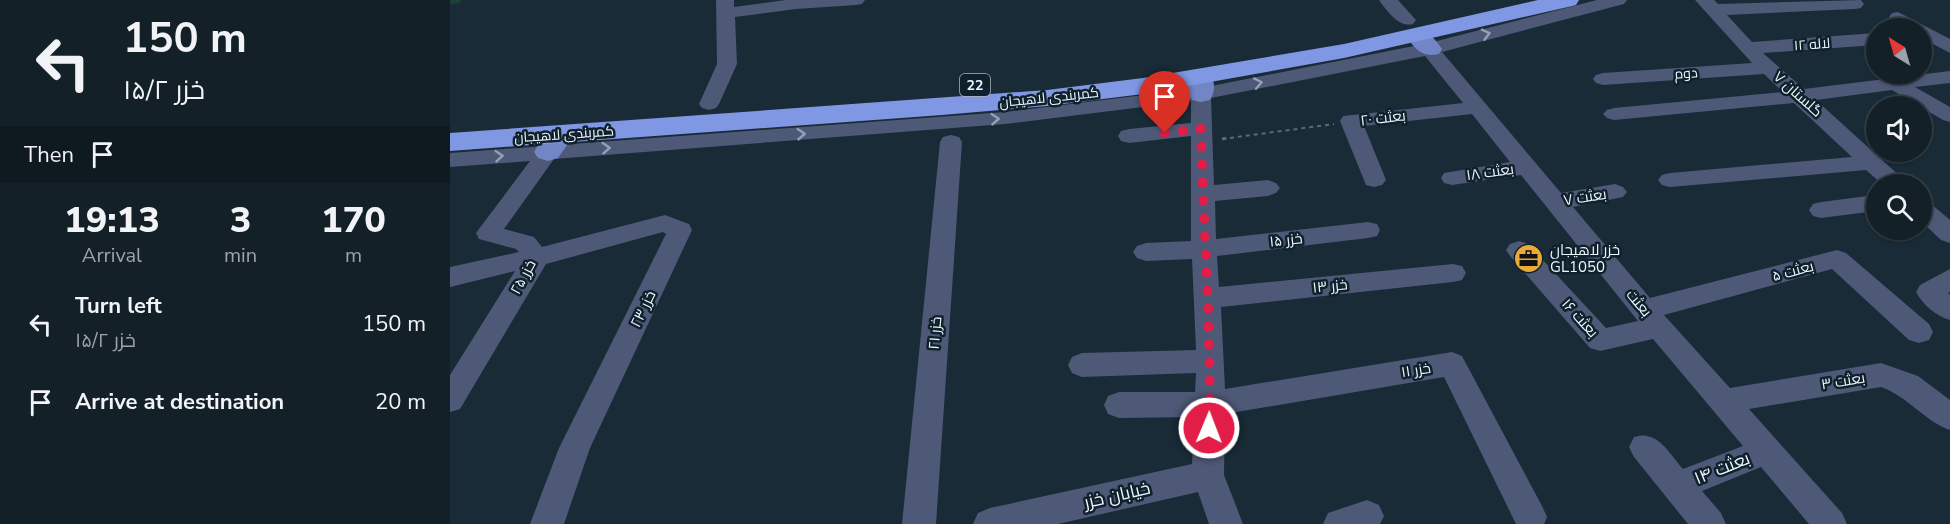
<!DOCTYPE html>
<meta charset="utf-8">
<style>
:root{--surface:#132028;--page:#1c2830;--text:#f1f3f6;--muted:#9da3a8;--line:#323e45}
body{margin:0;font-family:"Nunito Sans",Cairo,sans-serif;background:var(--page);color:var(--text);height:100vh;display:flex;flex-direction:column;font-size:22px;white-space:nowrap}
*{box-sizing:border-box;margin:0}
p{font-size:20px;color:var(--muted)}
.icon{flex:none;width:33px;height:33px;fill:none;stroke:currentColor;stroke-width:2;stroke-linecap:round;stroke-linejoin:round}
.map{position:relative;flex:1;overflow:hidden}
.side{display:flex;flex-direction:column;background:var(--surface);width:450px}
.side>*{flex:none}
.guide{background:#132028;color:var(--text);overflow:hidden}
.needle{width:39px;rotate:323deg}
.buttons{position:absolute;left:1416px;top:18px;display:grid;gap:12px}
.buttons a{display:grid;place-items:center;width:66px;height:66px;border-radius:50%;background:var(--surface);box-shadow:0 2px 4px #0004,0 0 0 2px var(--line);font-size:30px}
.pin{position:absolute;display:grid;place-items:center;width:51px;height:51px;color:#fff;margin:-62px -26px;border-radius:50% 50% 50% 0;rotate:-45deg;box-shadow:0 0 6px #0007}
.pin .icon{rotate:45deg}
.me{position:absolute;width:66px;margin:-33px;rotate:1deg;stroke-linejoin:round;filter:drop-shadow(0 0 4px #0008)}
.turn{display:flex;align-items:center;gap:21px;height:126px;padding:0 24px;font-size:27px}
.turn .icon{width:78px;height:78px;stroke-width:2.5}
.turn b{display:block;font-size:42px;line-height:51px}
.then{display:flex;align-items:center;height:57px;padding:0 24px;background:#0003;gap:12px;font-size:22px}
.eta{display:flex;justify-content:space-evenly;align-items:center;height:102px;text-align:center}
.eta b{font-size:36px;font-weight:800;line-height:42px}
ul{padding:0;list-style:none}
li{display:flex;align-items:center;gap:18px;height:78px;padding:0 24px}
li div{flex:1}
li b{display:block;font-size:22px}
li em{font-style:normal}
main{display:flex;flex:1;min-height:0}
.map>svg:first-child{display:block}
.lines{fill:none;stroke-linecap:round;stroke-linejoin:round}
.canal{fill:#1d4339;fill-rule:evenodd}
.path-far1{stroke:#5b6b75;stroke-width:2;stroke-dasharray:4 4;stroke-linecap:butt}
.path{stroke:#5b6b75;stroke-width:3;stroke-dasharray:4.5 4.5;stroke-linecap:butt}
.minor{fill:#4e5877;fill-rule:evenodd}
.major{fill:#7285c5;fill-rule:evenodd}
.highway{fill:#8097e4;fill-rule:evenodd}
.oneway{stroke:#95a0b4}
.route{stroke:#e11d48;stroke-width:10;stroke-dasharray:0 18}
.labels{text-anchor:middle;stroke-width:5;stroke-linejoin:round;paint-order:stroke}
.far-street-label{font-size:14px;fill:#ecf7ff;stroke:#10212c}
.shield{fill:#10212c;stroke:#aab7c0;stroke-width:1.5}
.shield-label{font-size:14px;font-weight:bold;fill:#ecf7ff}
.street-label{font-size:15px;fill:#ecf7ff;stroke:#10212c}
.poi-label{font-size:15px;fill:#ecf7ff;stroke:#10212c;text-anchor:start}
.near-street-label{font-size:18px;fill:#ecf7ff;stroke:#10212c}
</style>
<main>
<section class="side">
<div class="guide">
<div class="turn"><svg class="icon" aria-label="left" viewBox="0 0 24 24"><path d="M17 20v-9H6M10 6l-5 5 5 5"/></svg><div><b>150 m</b>خزر ۱۵/۲</div></div>
<div class="then">Then<svg class="icon" aria-label="arrive" viewBox="0 0 24 24"><path d="M6 21V4h12l-3 4 3 4H6"/></svg></div>
</div>
<div class="eta">
<div><b>19:13</b><p>Arrival</p></div>
<div><b>3</b><p>min</p></div>
<div><b>170</b><p>m</p></div>
</div>
<ul>
<li><svg class="icon" aria-label="left" viewBox="0 0 24 24"><path d="M17 20v-9H6M10 6l-5 5 5 5"/></svg><div><b>Turn left</b><p>خزر ۱۵/۲</p></div><em>150 m</em></li>
<li><svg class="icon" aria-label="arrive" viewBox="0 0 24 24"><path d="M6 21V4h12l-3 4 3 4H6"/></svg><div><b>Arrive at destination</b></div><em>20 m</em></li>
</ul>
</section>
<div class="map">
<svg width="1500" height="524" viewBox="0 0 1500 524">
<rect width="100%" height="100%" fill="#192b36"/>
<g class="lines">
<!-- canal -->
<polygon class="canal" points="0,0 11,0 9,3 0,4"/>
<!-- path-far1 -->
<polyline class="path-far1" points="772,139 884,124"/>
<!-- path -->
<polyline class="path" points="772,139 779,138"/>
<!-- minor -->
<g class="minor">
<polygon points="266,0 284,0 284,7 336,0 415,0 412,4 406,5 346,9 285,17 287,64 269,104 266,108 259,110 252,108 249,104 267,64"/>
<path d="M929,0H948L966,20L963,24C949,28 937,11 929,0Z"/>
<path d="M1147,0H1177L1174,4L992,52L1111,193L1165,184L1173,187L1177,192L1173,197L1123,207L1200,298L1387,250L1396,253L1479,324L1483,332L1479,340L1469,343L1459,340L1382,269L1214,315L1280,388L1431,363L1468,376L1500,400V430C1474,421 1459,397 1431,387L1299,409L1392,513L1397,524H1359L1311,467L1252,491L1271,513L1276,524H1238L1184,457L1179,447L1184,437C1207,429 1219,453 1233,469L1293,446L1203,339L1150,351L1140,348L1060,256L1056,250L1060,244L1069,241L1078,244L1156,328L1188,321L1071,175L1002,185L994,183L991,178L994,173L1060,162L1022,114L914,126L936,180L932,185L924,187L916,185L890,121L893,116L1013,103L975,56L761,98L764,185L818,180L826,183L830,188L826,193L818,196L765,201L766,239L918,222L927,224L930,230L927,236L918,238L767,256L769,287L1003,264L1012,266L1016,273L1012,280L1003,282L771,307L775,389L1002,352L1012,356L1092,506L1097,517L1094,524H1066L994,377L775,414L774,475L793,524H759L748,492L608,524H523L528,513L540,508L742,464L744,417L669,418L658,414L654,405L658,396L669,392H745L746,373L632,377L622,373L618,365L622,357L632,353L746,350L742,259L696,261L687,258L683,252L687,246L696,243L741,241V136L679,143L671,141L668,136L671,131L679,129L741,123V101L555,124L104,159L54,229L84,237L92,247L215,215L239,224L242,230L140,448L114,524H80L109,448L216,234L213,232L96,264L10,409L0,412V375L65,271L0,287V267L69,252L66,249L29,239L26,233L80,161L0,167V153L555,112L751,88L979,43Z"/>
<polygon points="1245,0 1264,0 1268,4 1411,0 1414,4 1411,8 1405,9 1277,15 1302,42 1426,33 1426,45 1313,53 1354,89 1500,71 1500,83 1465,87 1500,107 1500,122 1493,120 1442,90 1366,100 1453,179 1456,184 1432,184 1416,170 1220,187 1212,185 1208,180 1212,175 1220,173 1402,157 1344,103 1164,120 1157,118 1153,114 1157,110 1164,108 1333,92 1314,74 1153,85 1146,83 1143,79 1146,75 1153,73 1302,63"/>
<path d="M1448,12L1500,39V53L1472,38V28C1459,28 1447,28 1439,17L1442,13Z"/>
<polygon points="501,135 509,137 512,142 486,524 452,524 490,142 493,137"/>
<polygon points="1426,195 1426,211 1371,218 1363,216 1359,210 1363,204 1371,202"/>
<polygon points="1472,201 1480,203 1500,220 1500,243 1491,240 1472,222"/>
<path d="M1500,269V292L1498,293L1500,295V320C1486,316 1473,305 1466,292L1470,285Z"/>
<polygon points="917,500 929,505 934,516 930,524 873,524 878,513"/>
</g>
<!-- major -->
<g class="major">
<path d="M968,29C979,32 986,40 992,49L989,54C972,58 965,49 956,36L959,31Z"/>
<path d="M750,69L759,72C765,80 766,91 760,100L751,102L742,100C736,91 735,80 741,72Z"/>
<path d="M111,125L121,128L125,134L108,158L98,161L88,158L84,152C91,140 97,129 111,125Z"/>
</g>
<!-- highway -->
<polygon class="highway" points="1088,0 1129,0 1126,5 1118,7 894,58 693,94 597,106 492,115 0,151 0,133 597,90 693,78 894,44"/>
</g>
<!-- one-way arrows -->
<defs><path id="oneway-chevron" d="M-2-3.5L2.5 0L-2 3.5" fill="none" stroke-width="1.6" stroke-linecap="round" stroke-linejoin="round" transform="scale(1.5)"/></defs>
<g class="oneway">
<use href="#oneway-chevron" transform="translate(1036 34) rotate(-15)"/>
<use href="#oneway-chevron" transform="translate(808 83) rotate(-11)"/>
<use href="#oneway-chevron" transform="translate(545 119) rotate(-4)"/>
<use href="#oneway-chevron" transform="translate(351 134) rotate(-4)"/>
<use href="#oneway-chevron" transform="translate(156 148) rotate(-4)"/>
<use href="#oneway-chevron" transform="translate(49 156) rotate(-5)"/>
</g>
<g class="lines">
<!-- route -->
<path class="route" d="M715,133L751,129C753,229 762,328 759,428"/>
</g>
<!-- icons -->
<defs>
<symbol id="office-disc" viewBox="-11 -11 22 22"><circle r="9.5" fill="#eaaa39" stroke="#10212c"/><path d="M-6-3h4V-5.5h4V-3h4V5H-6ZM-1-4.5V-3h2v-1.5ZM-6 0V1H6V0Z" fill="#111"/></symbol>
</defs>
<g fill-rule="evenodd">
<use href="#office-disc" x="1062" y="242" width="33" height="33"/>
</g>
<g class="labels">
<!-- far-street labels -->
<g class="far-street-label">
<text transform="translate(1362 44) rotate(-4)" y="5">لاله ۱۲</text>
<text transform="translate(1236 73) rotate(-4)" y="5">دوم</text>
<text transform="translate(599 97) rotate(-6)" y="5">کمربندی لاهیجان</text>
<text transform="translate(114 134) rotate(-4)" y="5">کمربندی لاهیجان</text>
</g>
<!-- shield labels -->
<rect class="shield" x="510" y="74" width="30" height="22" rx="4.5"/>
<g class="shield-label">
<text x="525" y="90">22</text>
</g>
<!-- street labels -->
<g class="street-label">
<text transform="translate(1348 94) rotate(42)" y="5">گلستان ۷</text>
<text transform="translate(933 118) rotate(-7)" y="5">بعثت ۲۰</text>
<text transform="translate(1040 172) rotate(-8)" y="5">بعثت ۱۸</text>
<text transform="translate(1135 197) rotate(-9)" y="5">بعثت ۷</text>
<text transform="translate(836 240) rotate(-6)" y="5">خزر ۱۵</text>
<text transform="translate(1343 271) rotate(-15)" y="5">بعثت ۵</text>
<text transform="translate(73 277) rotate(-62)" y="5">خزر ۲۵</text>
<text transform="translate(880 286) rotate(-6)" y="5">خزر ۱۳</text>
<text transform="translate(1189 303) rotate(50)" y="5">بعثت</text>
<text transform="translate(193 309) rotate(-64)" y="5">خزر ۲۳</text>
<text transform="translate(1130 318) rotate(48)" y="5">بعثت ۱۶</text>
<text transform="translate(485 333) rotate(-85)" y="5">خزر ۲۱</text>
<text transform="translate(966 370) rotate(-9)" y="5">خزر ۱۱</text>
<text transform="translate(1393 381) rotate(-9)" y="5">بعثت ۳</text>
</g>
<!-- poi labels -->
<g class="poi-label">
<text x="1100" y="255">خزر لاهیجان<tspan x="1100" dy="17">GL1050</tspan></text>
</g>
<!-- near-street labels -->
<g class="near-street-label">
<text transform="translate(1272 468) rotate(-22)" y="6">بعثت ۱۴</text>
<text transform="translate(667 495) rotate(-13)" y="6">خیابان خزر</text>
</g>
</g>
</svg>
<div class="buttons">
<a><svg class="needle" viewBox="-14 -14 28 28"><path d="M0-13l5 13h-10z" fill="#e53935"/><path d="M0 13l5-13h-10z" fill="#9da3a8"/></svg></a>
<a><svg class="icon" aria-label="sound" viewBox="0 0 24 24"><path d="M4 9h4l5-4v14l-5-4H4zM17 9q2 3 0 6"/></svg></a>
<a><svg class="icon" aria-label="search" viewBox="0 0 24 24"><circle cx="10" cy="10" r="6"/><path d="M15 15l6 6"/></svg></a>
</div>
<div class="pin" style="left:715px;top:133px;background:#d93025"><svg class="icon" aria-label="arrive" viewBox="0 0 24 24"><path d="M6 21V4h12l-3 4 3 4H6"/></svg></div>
<svg class="me" style="left:759px;top:428px" viewBox="-20 -20 40 40"><circle r="17" fill="#e11d48" stroke="#fff" stroke-width="3"/><path d="M0-11L8 9 0 5-8 9z" fill="#fff"/></svg>
</div>
</main>
